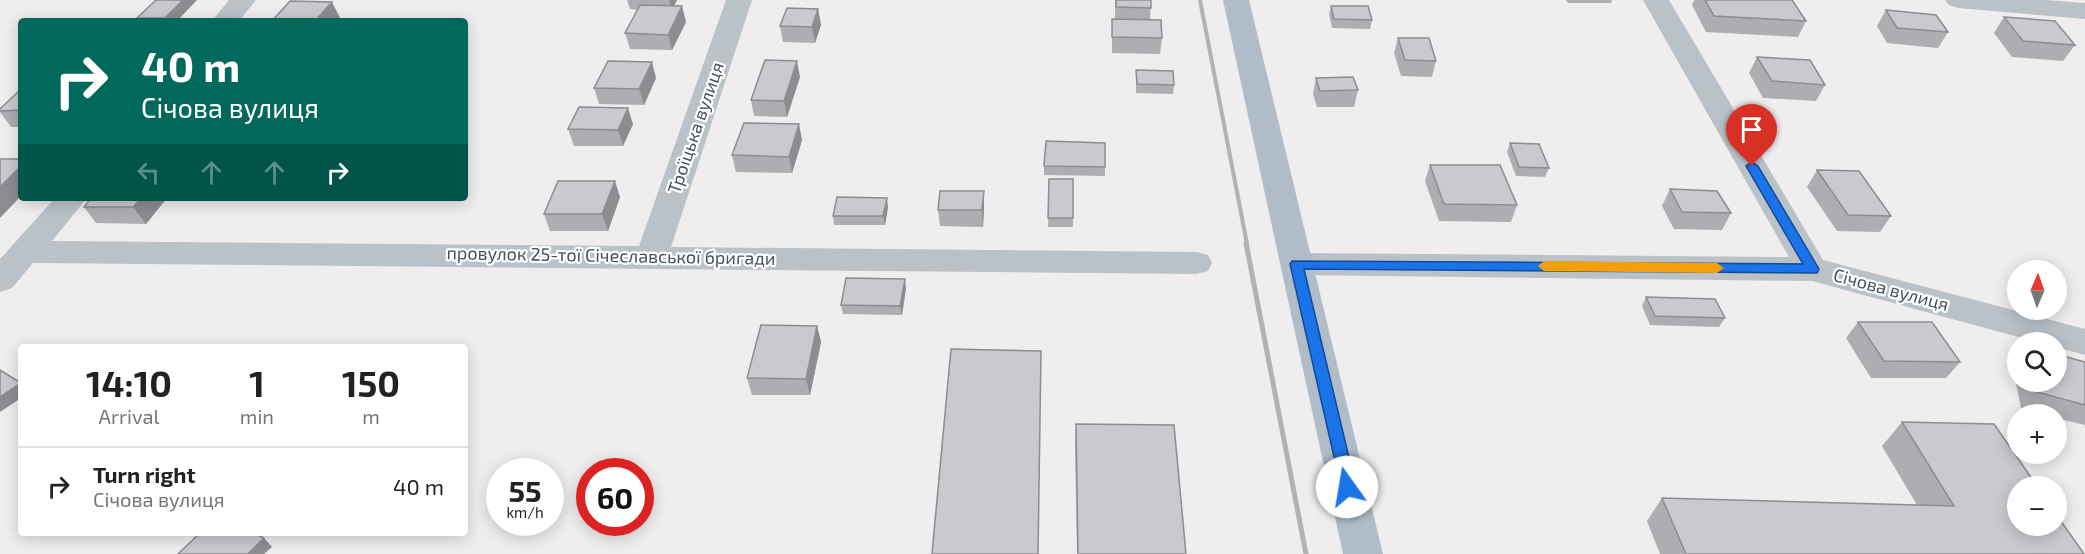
<!DOCTYPE html>
<meta charset="utf-8">
<style>
:root{--surface:#fff;--page:#f6f6f6;--text:#222;--muted:#767676;--line:#e0e0e0}
body{margin:0;font-family:"Exo 2",sans-serif;background:var(--page);color:var(--text);height:100vh;display:flex;flex-direction:column;font-size:22px;white-space:nowrap}
*{box-sizing:border-box;margin:0}
p{font-size:20px;color:var(--muted)}
.icon{flex:none;width:33px;height:33px;fill:none;stroke:currentColor;stroke-width:2;stroke-linecap:round;stroke-linejoin:round}
.map{position:relative;flex:1;overflow:hidden}
.drawer{position:absolute;left:18px;top:344px;width:450px;height:192px;display:flex;flex-direction:column;background:var(--surface);border-radius:6px;box-shadow:0 3px 15px #0003}
.drawer>*{flex:none}
.hud{position:absolute;left:18px;top:18px;width:450px;height:183px;border-radius:6px;box-shadow:0 3px 15px #0003;background:#00695c;color:#fff;overflow:hidden}
.needle{width:39px;rotate:2deg}
.tools{position:absolute;left:2007px;top:260px;display:grid;gap:12px}
.tools a{display:grid;place-items:center;width:60px;height:60px;border-radius:50%;background:var(--surface);box-shadow:0 3px 15px #0003;font-size:30px}
.speed{position:absolute;left:486px;top:458px;display:flex;gap:12px;font-size:30px;font-weight:700;text-align:center}
.speed>*{display:grid;place-content:center;width:78px;height:78px;border-radius:50%;background:var(--surface);box-shadow:0 3px 15px #0003;line-height:1}
.speed small{font-size:15px;font-weight:400}
.speed .limit{border:9px solid #d22;background:#fff;color:#111}
.pin{position:absolute;display:grid;place-items:center;width:51px;height:51px;color:#fff;margin:-62px -26px;border-radius:50% 50% 50% 0;rotate:-45deg;box-shadow:0 0 6px #0007}
.pin .icon{rotate:45deg}
.me{position:absolute;width:66px;margin:-33px;rotate:347deg;stroke-linejoin:round;filter:drop-shadow(0 0 4px #0008)}
.turn{display:flex;align-items:center;gap:21px;height:126px;padding:0 24px;font-size:27px}
.turn .icon{width:78px;height:78px;stroke-width:2.5}
.turn b{display:block;font-size:42px;line-height:51px}
.lanes{display:flex;align-items:center;height:57px;padding:0 24px;background:#0003;justify-content:center;gap:30px;direction:ltr}
.lanes .off{opacity:.35}
.eta{display:flex;justify-content:space-evenly;align-items:center;height:102px;text-align:center}
.eta b{font-size:36px;font-weight:700;line-height:42px}
ul{padding:0;list-style:none}
li{display:flex;align-items:center;gap:18px;height:78px;padding:0 24px;border-top:2px solid var(--line)}
li div{flex:1}
li b{display:block;font-size:22px}
li em{font-style:normal}
.map>svg:first-child{display:block}
.lines{fill:none;stroke-linecap:round;stroke-linejoin:round}
.minor{fill:#bac2c8;fill-rule:evenodd}
.primary{fill:#b0bdc9;fill-rule:evenodd}
.rail-far1{stroke:#b0b3b6;stroke-width:4}
.rail{stroke:#b0b3b6;stroke-width:5}
.wall{fill:#acaeb2}
.shaded-wall{fill:#8c8d91}
.building{fill:#c8cacf;stroke:#8c8d91;stroke-width:1.5}
.route{fill:#1a73e8;stroke:#114b97;stroke-width:1.5}
.slow{fill:#f59e0b}
.labels{text-anchor:middle;stroke-width:4.5;stroke-linejoin:round;paint-order:stroke}
.street-label{font-size:18px;fill:#485158;stroke:#fff}
</style>
<div class="map">
<svg width="2085" height="554" viewBox="0 0 2085 554">
<rect width="100%" height="100%" fill="#efeded"/>
<g class="lines">
<!-- minor -->
<g class="minor">
<polygon points="229,0 256,0 239,21 212,21"/>
<polygon points="726,0 752,0 671,247 1196,252 1208,255 1212,263 1208,271 1196,274 33,263 12,288 0,292 0,259 55,198 87,198 52,241 639,246"/>
<polygon points="1643,0 1669,0 1823,260 2085,329 2085,355 2056,347 2056,342 2037,342 1812,281 1297,275 1285,272 1281,264 1285,256 1297,253 1789,257"/>
<polygon points="1945,0 2046,0 2085,3 2085,19 1958,8 1949,5"/>
</g>
<!-- primary -->
<polygon class="primary" points="1223,0 1249,0 1383,554 1343,554"/>
<!-- rail-far1 -->
<polyline class="rail-far1" points="1200,0 1247,244"/>
<!-- rail -->
<polyline class="rail" points="1246,243 1306,554"/>
</g>
<!-- wall -->
<g class="wall">
<polygon points="156,0 177,21 139,21 137,18"/>
<polygon points="627,0 677,0 674,6 686,22 672,50 630,49 625,33 638,10 630,9"/>
<polygon points="1115,0 1151,0 1150,20 1162,38 1160,54 1112,53 1112,19 1115,20"/>
<polygon points="1566,0 1612,0 1611,3 1568,3"/>
<polygon points="1694,0 1792,0 1806,21 1798,37 1706,32 1692,5"/>
<polygon points="1331,6 1372,20 1370,29 1332,28 1329,14"/>
<polygon points="818,9 821,25 815,43 783,42 780,26"/>
<polygon points="1886,10 1948,32 1938,48 1887,43 1877,26"/>
<polygon points="2004,17 2075,45 2063,61 2012,57 1994,33"/>
<polygon points="1398,38 1436,61 1432,77 1401,76 1394,53"/>
<polygon points="1757,57 1825,85 1816,101 1763,98 1749,73"/>
<polygon points="1136,70 1174,85 1173,94 1136,93"/>
<polygon points="800,77 787,117 754,116 751,100"/>
<polygon points="656,78 644,105 599,104 594,88"/>
<polygon points="1316,78 1358,90 1354,107 1317,107 1313,94"/>
<polygon points="21,89 21,127 11,127 0,112 0,109"/>
<polygon points="633,124 623,146 574,146 568,129"/>
<polygon points="802,140 792,173 736,172 732,155"/>
<polygon points="1510,143 1549,168 1545,177 1516,176 1507,152"/>
<polygon points="1430,165 1517,205 1511,222 1439,221 1425,181"/>
<polygon points="1044,166 1105,167 1105,176 1044,175"/>
<polygon points="1817,170 1891,216 1880,232 1837,231 1807,187"/>
<polygon points="1049,179 1073,179 1073,227 1048,227"/>
<polygon points="1670,189 1731,213 1722,230 1674,229 1662,206"/>
<polygon points="620,197 608,231 550,231 544,214"/>
<polygon points="91,198 167,198 146,224 96,223 84,207"/>
<polygon points="888,207 885,225 834,225 833,216"/>
<polygon points="984,208 983,227 940,226 938,210"/>
<polygon points="906,288 902,315 843,314 841,305"/>
<polygon points="1646,297 1725,318 1719,327 1650,325 1642,306"/>
<polygon points="1858,322 1960,362 1946,378 1871,378 1846,338"/>
<polygon points="817,326 821,342 810,395 752,395 747,378"/>
<polygon points="2018,356 2018,381 2056,381 2085,362 2085,425 2056,418 2056,414 2043,414 2021,408 2012,363"/>
<polygon points="1902,422 2084,554 1660,554 1647,521 1662,498 1917,505 1882,446"/>
<polygon points="1076,424 1186,554 1077,554 1075,445"/>
</g>
<!-- shaded-wall -->
<g class="shaded-wall">
<polygon points="183,0 197,0 177,21 167,21 165,18"/>
<polygon points="669,0 677,0 672,10"/>
<polygon points="332,2 340,18 337,21 315,21"/>
<polygon points="682,6 686,22 672,50 668,35"/>
<polygon points="818,9 821,25 815,43 812,27"/>
<polygon points="797,61 800,77 787,117 784,101"/>
<polygon points="652,62 656,78 644,105 639,89"/>
<polygon points="628,108 633,124 623,146 618,130"/>
<polygon points="799,124 802,140 792,173 789,157"/>
<polygon points="21,166 21,196 0,218 0,187"/>
<polygon points="615,181 620,197 608,231 602,214"/>
<polygon points="984,191 984,208 983,227 982,210"/>
<polygon points="141,198 167,198 146,224 133,207"/>
<polygon points="887,198 888,207 885,225 883,216"/>
<polygon points="905,279 906,288 902,315 900,306"/>
<polygon points="817,326 821,342 810,395 806,379"/>
<polygon points="21,383 21,398 0,412 0,397"/>
<polygon points="264,538 272,547 264,554 248,554"/>
</g>
<!-- building -->
<g class="building">
<polygon points="156,0 183,0 165,18 137,18"/>
<polygon points="1116,0 1151,0 1151,8 1116,7"/>
<polygon points="1705,0 1792,0 1806,21 1714,16"/>
<polygon points="290,1 332,2 315,21 272,21"/>
<polygon points="640,5 682,6 668,35 625,33"/>
<polygon points="1331,6 1368,6 1372,20 1334,19"/>
<polygon points="787,8 818,9 812,27 780,26"/>
<polygon points="1886,10 1936,15 1948,32 1897,28"/>
<polygon points="2004,17 2055,21 2075,45 2023,41"/>
<polygon points="1112,19 1161,20 1162,38 1112,37"/>
<polygon points="1398,38 1429,38 1436,61 1405,60"/>
<polygon points="1757,57 1810,60 1825,85 1772,81"/>
<polygon points="765,60 797,61 784,101 751,100"/>
<polygon points="608,61 652,62 639,89 594,88"/>
<polygon points="1136,70 1173,71 1174,85 1137,84"/>
<polygon points="1353,77 1358,90 1320,91 1316,78"/>
<polygon points="21,89 21,110 0,111 0,109"/>
<polygon points="579,107 628,108 618,130 568,129"/>
<polygon points="744,123 799,124 789,157 732,155"/>
<polygon points="1046,141 1105,143 1105,167 1044,166"/>
<polygon points="1510,143 1539,144 1549,168 1519,167"/>
<polygon points="0,159 21,159 21,166 0,187"/>
<polygon points="1430,165 1500,165 1517,205 1444,204"/>
<polygon points="1817,170 1859,171 1891,216 1848,215"/>
<polygon points="1049,179 1073,179 1073,218 1048,218"/>
<polygon points="558,181 615,181 602,214 544,214"/>
<polygon points="1670,189 1717,191 1731,213 1682,212"/>
<polygon points="940,191 984,191 982,210 938,210"/>
<polygon points="837,197 887,198 883,216 833,216"/>
<polygon points="91,198 141,198 133,207 84,207"/>
<polygon points="846,278 905,279 900,306 841,305"/>
<polygon points="1646,297 1715,299 1725,318 1655,316"/>
<polygon points="1858,322 1932,322 1960,362 1884,361"/>
<polygon points="761,325 817,326 806,379 747,378"/>
<polygon points="951,349 1041,351 1038,554 932,554"/>
<polygon points="2056,354 2085,362 2085,405 2037,392 2034,381 2056,381"/>
<polygon points="0,370 21,383 0,397"/>
<polygon points="1902,422 1994,424 2037,486 2018,486 2018,525 2056,525 2056,514 2084,554 1686,554 1662,498 1954,506"/>
<polygon points="1076,424 1174,425 1186,554 1078,554"/>
<polygon points="201,532 251,532 264,538 248,554 178,554"/>
</g>
<!-- route -->
<polygon class="route" points="1752,162 1758,166 1819,269 1817,273 1304,269 1356,487 1353,492 1347,494 1342,492 1290,264 1292,261 1803,264 1746,166"/>
<!-- slow -->
<polygon class="slow" points="1544,261 1717,263 1724,268 1717,273 1544,271 1538,266"/>
<g class="labels">
<!-- street labels -->
<g class="street-label">
<text transform="translate(696 128) rotate(-71)" y="6">Троїцька вулиця</text>
<text transform="translate(611 256) rotate(1)" y="6">провулок 25-тої Січеславської бригади</text>
<text transform="translate(1891 290) rotate(15)" y="6">Січова вулиця</text>
</g>
</g>
</svg>
<div class="tools">
<a><svg class="needle" viewBox="-14 -14 28 28"><path d="M0-13l5 13h-10z" fill="#e53935"/><path d="M0 13l5-13h-10z" fill="#767676"/></svg></a>
<a><svg class="icon" aria-label="search" viewBox="0 0 24 24"><circle cx="10" cy="10" r="6"/><path d="M15 15l6 6"/></svg></a>
<a>+</a>
<a>−</a>
</div>
<div class="speed"><div>55<small>km/h</small></div><div class="limit">60</div></div>
<div class="pin" style="left:1752px;top:166px;background:#d93025"><svg class="icon" aria-label="arrive" viewBox="0 0 24 24"><path d="M6 21V4h12l-3 4 3 4H6"/></svg></div>
<svg class="me" style="left:1347px;top:487px" viewBox="-20 -20 40 40"><circle r="19" fill="#fff"/><path d="M0-13L10 11 0 6-10 11z" fill="#1a73e8"/></svg>
<div class="hud">
<div class="turn"><svg class="icon" aria-label="right" viewBox="0 0 24 24"><path d="M7 20v-9h11M14 6l5 5-5 5"/></svg><div><b>40 m</b>Січова вулиця</div></div>
<div class="lanes"><svg class="icon off" aria-label="left" viewBox="0 0 24 24"><path d="M17 20v-9H6M10 6l-5 5 5 5"/></svg><svg class="icon off" aria-label="ahead" viewBox="0 0 24 24"><path d="M12 20V5M6 11l6-6 6 6"/></svg><svg class="icon off" aria-label="ahead" viewBox="0 0 24 24"><path d="M12 20V5M6 11l6-6 6 6"/></svg><svg class="icon" aria-label="right" viewBox="0 0 24 24"><path d="M7 20v-9h11M14 6l5 5-5 5"/></svg></div>
</div>
<section class="drawer">
<div class="eta">
<div><b>14:10</b><p>Arrival</p></div>
<div><b>1</b><p>min</p></div>
<div><b>150</b><p>m</p></div>
</div>
<ul>
<li><svg class="icon" aria-label="right" viewBox="0 0 24 24"><path d="M7 20v-9h11M14 6l5 5-5 5"/></svg><div><b>Turn right</b><p>Січова вулиця</p></div><em>40 m</em></li>
</ul>
</section>
</div>
